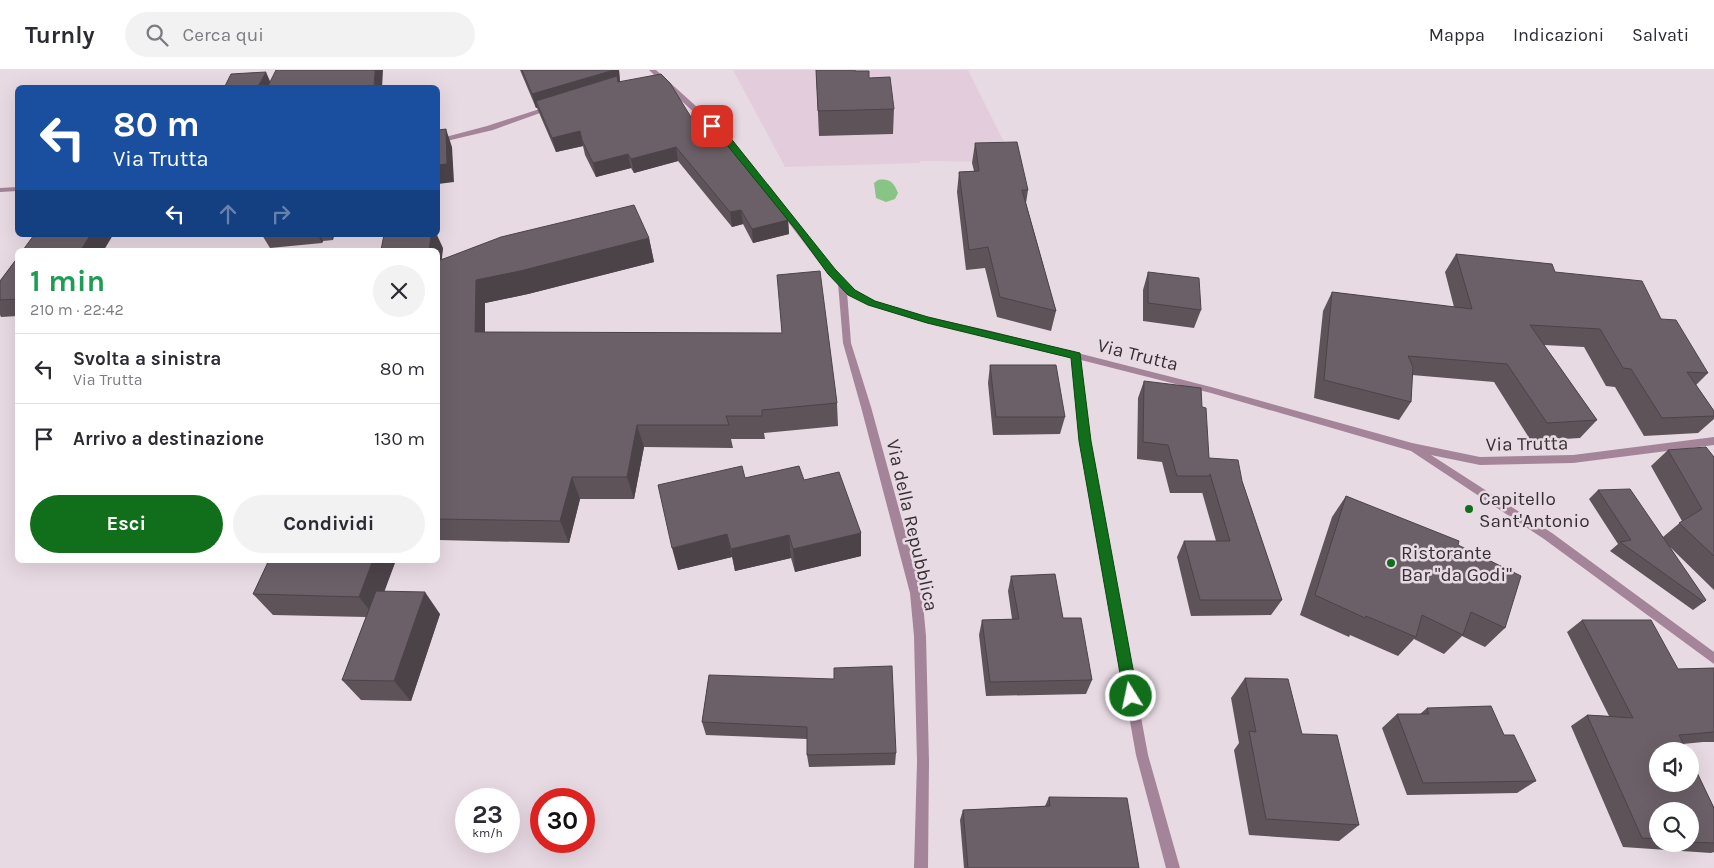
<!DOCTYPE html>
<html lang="it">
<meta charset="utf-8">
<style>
:root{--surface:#fff;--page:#f2f2f3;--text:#2b2b33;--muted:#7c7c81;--line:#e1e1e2;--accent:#116e1a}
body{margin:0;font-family:Karla,sans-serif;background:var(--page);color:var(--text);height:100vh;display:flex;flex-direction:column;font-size:19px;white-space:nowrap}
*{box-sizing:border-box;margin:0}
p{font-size:16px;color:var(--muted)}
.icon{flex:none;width:28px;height:28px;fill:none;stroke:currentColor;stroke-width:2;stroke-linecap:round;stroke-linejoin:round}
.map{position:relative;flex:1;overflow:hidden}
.panel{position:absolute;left:15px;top:178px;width:425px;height:315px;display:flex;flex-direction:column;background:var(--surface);border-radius:8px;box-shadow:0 5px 20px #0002}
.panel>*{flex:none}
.hud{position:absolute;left:15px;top:15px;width:425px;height:152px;border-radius:8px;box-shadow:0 5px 20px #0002;background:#1a4fa0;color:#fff;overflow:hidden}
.tools{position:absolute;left:1649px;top:672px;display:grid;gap:10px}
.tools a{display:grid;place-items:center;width:50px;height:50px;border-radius:50%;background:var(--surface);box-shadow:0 5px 20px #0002;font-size:25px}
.speed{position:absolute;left:455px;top:718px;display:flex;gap:10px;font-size:25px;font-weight:700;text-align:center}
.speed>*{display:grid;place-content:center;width:65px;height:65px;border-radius:50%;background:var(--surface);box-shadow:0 5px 20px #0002;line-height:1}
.speed small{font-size:12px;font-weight:400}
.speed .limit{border:8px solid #d22;background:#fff;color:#111}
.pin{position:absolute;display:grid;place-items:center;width:42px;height:42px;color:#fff;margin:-21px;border-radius:10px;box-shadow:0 2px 8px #0006}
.me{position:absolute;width:55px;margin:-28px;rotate:350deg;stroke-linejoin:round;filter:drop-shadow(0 0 4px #0008)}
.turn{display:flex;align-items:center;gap:18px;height:105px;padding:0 15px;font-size:22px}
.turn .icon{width:65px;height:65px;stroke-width:2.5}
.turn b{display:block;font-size:35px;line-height:42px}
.lanes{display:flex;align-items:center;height:48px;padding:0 15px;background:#0003;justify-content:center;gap:25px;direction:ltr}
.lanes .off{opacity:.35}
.round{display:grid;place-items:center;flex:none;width:52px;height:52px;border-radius:26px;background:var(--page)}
.overview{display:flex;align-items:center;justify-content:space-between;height:85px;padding:0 15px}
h1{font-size:30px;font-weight:700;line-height:38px;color:#1e9e55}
.action{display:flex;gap:10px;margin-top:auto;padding:10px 15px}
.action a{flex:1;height:58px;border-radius:30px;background:var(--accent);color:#fff;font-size:20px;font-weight:700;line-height:58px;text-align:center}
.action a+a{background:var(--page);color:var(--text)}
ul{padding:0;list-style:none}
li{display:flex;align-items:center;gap:15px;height:70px;padding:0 15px;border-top:1px solid var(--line)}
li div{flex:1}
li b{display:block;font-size:19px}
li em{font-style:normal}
header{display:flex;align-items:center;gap:30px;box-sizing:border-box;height:70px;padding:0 25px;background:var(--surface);border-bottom:1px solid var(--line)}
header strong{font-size:24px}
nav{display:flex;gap:28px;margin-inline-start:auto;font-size:18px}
.search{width:350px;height:45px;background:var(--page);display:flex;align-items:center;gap:12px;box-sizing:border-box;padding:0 18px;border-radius:28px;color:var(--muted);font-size:19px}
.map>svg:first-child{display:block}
.built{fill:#e3cddc}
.water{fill:#87c486}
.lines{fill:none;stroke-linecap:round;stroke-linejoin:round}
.minor{fill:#a38499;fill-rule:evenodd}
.wall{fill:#5d5359;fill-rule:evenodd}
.shaded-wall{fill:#4c4349}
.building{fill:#6c6068;stroke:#4c4349}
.route{fill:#116e1a;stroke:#0b4811}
.poi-dot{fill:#116e1a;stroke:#e8dae3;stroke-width:2}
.labels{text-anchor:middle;stroke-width:5;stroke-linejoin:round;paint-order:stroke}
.street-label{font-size:19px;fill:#363034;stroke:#e8dae3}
.poi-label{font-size:19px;fill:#363034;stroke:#e8dae3;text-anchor:start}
</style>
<header>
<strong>Turnly</strong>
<div class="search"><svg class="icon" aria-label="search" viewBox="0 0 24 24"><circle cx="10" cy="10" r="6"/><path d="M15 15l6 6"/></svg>Cerca qui</div>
<nav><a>Mappa</a><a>Indicazioni</a><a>Salvati</a></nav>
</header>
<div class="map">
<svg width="1714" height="798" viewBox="0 0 1714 798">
<rect width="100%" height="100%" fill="#e8dae3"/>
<!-- built -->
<polygon class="built" points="733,0 968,0 1014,92 920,91 920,93 785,97"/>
<!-- water -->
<path class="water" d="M878,110C890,108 894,113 898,123L895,129L886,132L876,128L874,113Z"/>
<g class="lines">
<!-- minor -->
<g class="minor">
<polygon points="649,0 656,0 729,66 757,101 757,105 751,105 723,70"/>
<polygon points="552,35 556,37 554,38 493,60 438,73 438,69 487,56"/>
<polygon points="762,114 768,114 834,200 855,220 875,231 928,247 991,261 1211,317 1412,373 1480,387 1573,385 1714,367 1714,375 1573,393 1480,395 1431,385 1552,463 1714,582 1714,594 1544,469 1411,381 1211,323 1081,290 1090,371 1148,685 1180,798 1166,798 1136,685 1080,371 1072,288 924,252 869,235 847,222 851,273 871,337 922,523 926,566 929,692 928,798 914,798 917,692 914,566 910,523 861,337 843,273 838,213 828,204 762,118"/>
<polygon points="18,117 18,121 0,122 0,118"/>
</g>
</g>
<!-- wall -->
<g class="wall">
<polygon points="520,0 619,0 620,12 694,52 788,150 789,164 753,173 743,154 732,157 678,91 634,103 631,98 596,107 585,85 583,76 556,82 540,45 537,38 536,38"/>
<polygon points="816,0 855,1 869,8 894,39 893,64 819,66"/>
<polygon points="975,73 1028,120 1026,133 1056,241 1051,261 997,247 985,198 966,200 957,122 959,102 974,101 972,93"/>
<polygon points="262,165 334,165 333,170 323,171 322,173 270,178"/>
<polygon points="649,168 654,192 528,224 485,233 485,262 837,333 838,356 764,363 765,369 731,369 733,378 644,377 634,429 580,429 569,473 438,470 438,180 443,178 441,189"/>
<polygon points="1456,184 1555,202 1661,249 1708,303 1696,315 1714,341 1714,349 1698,363 1644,366 1615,317 1606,316 1584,277 1544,275 1597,350 1580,368 1531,371 1494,312 1412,305 1411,332 1399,350 1314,328 1323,241 1332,222 1454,237 1445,202"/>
<polygon points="18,187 18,246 1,247 0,245 0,211"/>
<polygon points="1148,202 1201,240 1194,258 1143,251 1143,220"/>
<polygon points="990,295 1065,347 1060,364 993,365 988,313"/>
<polygon points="1144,311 1202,337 1209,388 1242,411 1282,530 1271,545 1191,546 1177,487 1184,471 1216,471 1202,422 1202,423 1170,423 1162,392 1137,389 1138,328"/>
<polygon points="1668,380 1714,387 1714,520 1670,477 1704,532 1693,540 1610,481 1618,474 1589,429 1598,420 1663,467 1682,451 1651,396"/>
<polygon points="745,408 804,410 861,463 861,486 795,502 791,488 735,501 732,487 678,500"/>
<polygon points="1346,426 1458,475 1505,558 1485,577 1462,566 1444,584 1414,569 1398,586 1350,565 1349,567 1300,545 1332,447"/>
<polygon points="269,490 396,490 384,521 440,544 411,631 361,630 342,610 366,547 273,545 253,524"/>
<polygon points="1011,506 1063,548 1092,610 1086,624 986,626 979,565 982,550 1012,549 1008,521"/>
<path d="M1582,550L1678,599L1714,598V672H1703L1683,674L1714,738V782L1711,783L1623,777L1571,656L1587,645L1609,646L1567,562ZM1658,741H1690V774H1658Z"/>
<polygon points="709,605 896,683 895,695 809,697 807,685 807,669 706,665 702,652"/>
<polygon points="1245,608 1359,755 1339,771 1249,765 1234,680 1239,673 1231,628"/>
<polygon points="1427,638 1536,711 1517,723 1407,725 1382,658 1397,644 1420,644"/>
<polygon points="1049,727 1139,798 964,798 960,750 963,740 1045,736"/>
</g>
<!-- shaded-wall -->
<g class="shaded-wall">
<polygon points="375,0 383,0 382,18 374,18"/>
<polygon points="614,0 619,0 620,13 536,31 537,38 536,38 532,24"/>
<polygon points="266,2 273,18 257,18"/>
<polygon points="446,59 452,77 454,112 438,114 438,95"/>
<polygon points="580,61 583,76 556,82 552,68"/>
<polygon points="676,77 678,91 634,103 631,89"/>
<polygon points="628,84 631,98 596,107 593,93"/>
<polygon points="741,140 743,154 732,157 730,142"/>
<polygon points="788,150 789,164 753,173 752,159"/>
<polygon points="90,165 113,165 104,180 81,180"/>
<polygon points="318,165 320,165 323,171 322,173"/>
<polygon points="331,165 334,165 333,170"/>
<polygon points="431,165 437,165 443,178 439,218 438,215 438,180 429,180"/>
<polygon points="649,168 654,192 528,224 485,233 485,285 475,262 476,210"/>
<polygon points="637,355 644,377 634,429 627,407"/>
<polygon points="572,407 580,429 569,473 560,451"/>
<polygon points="861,463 861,486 795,502 793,479"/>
<polygon points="727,464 732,487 678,500 672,478"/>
<polygon points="789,465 791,488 735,501 731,479"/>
<polygon points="373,490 396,490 375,547 359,527"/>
<polygon points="425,522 440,544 411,631 394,611"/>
</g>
<!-- building -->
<g class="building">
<polygon points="276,0 375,0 374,18 267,18"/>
<polygon points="522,0 614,0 532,24"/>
<polygon points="816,0 855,0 855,1 869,1 869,8 890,7 894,39 818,41"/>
<polygon points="266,2 257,18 224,18 231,4"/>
<polygon points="661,4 670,13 694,52 702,50 762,109 788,150 752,159 741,140 730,142 676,77 631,89 628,84 593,93 582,70 580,61 552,68 536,31 617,6 618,12"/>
<polygon points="446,59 447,94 438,95 438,60"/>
<polygon points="1017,72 1028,120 1022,120 1056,241 1000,227 988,177 969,180 959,102 979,101 975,73"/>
<polygon points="634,135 649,168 520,201 476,210 475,262 782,263 777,205 820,201 837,333 762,340 762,346 726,346 729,355 637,355 627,407 572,407 560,451 438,449 438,191 501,167"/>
<polygon points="34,165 90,165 81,180 23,180"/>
<polygon points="384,165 431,165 429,180 381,180"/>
<polygon points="1456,184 1552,194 1555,202 1642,211 1661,249 1676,250 1708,303 1687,302 1714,341 1714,346 1662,348 1631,299 1623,298 1600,259 1530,255 1597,350 1547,353 1507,294 1408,286 1413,297 1411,332 1324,310 1332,222 1472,239"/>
<polygon points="18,187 18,229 0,230 0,211"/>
<polygon points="1148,202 1199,208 1201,240 1148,233"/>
<polygon points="990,295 1056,295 1065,347 996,347"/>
<polygon points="1144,311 1201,318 1202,337 1206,338 1209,388 1238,390 1242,411 1282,530 1200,530 1184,471 1230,471 1210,404 1210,406 1177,406 1168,375 1143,372"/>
<polygon points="1706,377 1714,387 1714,486 1679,453 1702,439 1668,380"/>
<polygon points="742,396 745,408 799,396 804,410 839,402 861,463 793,479 789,465 731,479 727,464 672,478 658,415"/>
<polygon points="1630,419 1706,530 1704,532 1620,472 1631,470 1598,420"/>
<polygon points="1346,426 1459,471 1458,475 1521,506 1505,558 1471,542 1463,565 1422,545 1416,567 1366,546 1365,548 1315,525"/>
<polygon points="269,490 373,490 359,527 253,524"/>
<polygon points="1055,504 1063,548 1081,548 1092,610 990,612 982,550 1019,549 1011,506"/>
<polygon points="376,521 425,522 394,611 342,610"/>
<polygon points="1582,550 1651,550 1678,599 1714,598 1714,662 1679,665 1687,681 1658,681 1658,714 1690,714 1690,688 1714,738 1714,773 1690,772 1690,741 1658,741 1658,769 1642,768 1587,645 1633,648"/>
<polygon points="892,596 896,683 807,685 807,657 702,652 709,605 834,609 834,598"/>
<polygon points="1245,608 1288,609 1302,664 1337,665 1359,755 1266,749 1249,661 1256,662"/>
<polygon points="1491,636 1504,665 1514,665 1536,711 1423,713 1397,644 1429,644 1427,638"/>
<polygon points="1049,727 1127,728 1139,798 968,798 963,740 1050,736"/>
</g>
<!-- route -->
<polygon class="route" points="710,54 715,54 729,66 835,199 855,220 875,231 928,247 1080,283 1091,371 1138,626 1136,631 1131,633 1126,631 1124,626 1079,371 1071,288 927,253 868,235 848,225 828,204 796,160 723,70 710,57"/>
<!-- markers -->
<g class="poi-dot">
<circle cx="1469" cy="439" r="5"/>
<circle cx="1391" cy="493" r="5"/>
</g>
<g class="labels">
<!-- street labels -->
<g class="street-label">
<text transform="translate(1138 284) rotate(14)" y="7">Via Trutta</text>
<text transform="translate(1527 373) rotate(-1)" y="7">Via Trutta</text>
<text transform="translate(913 455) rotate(77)" y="7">Via della Repubblica</text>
</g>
<!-- poi labels -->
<g class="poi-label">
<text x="1479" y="435">Capitello<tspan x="1479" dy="22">Sant'Antonio</tspan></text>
<text x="1401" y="489">Ristorante<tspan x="1401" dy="22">Bar "da Godi"</tspan></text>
</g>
</g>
</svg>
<div class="tools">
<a><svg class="icon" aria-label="sound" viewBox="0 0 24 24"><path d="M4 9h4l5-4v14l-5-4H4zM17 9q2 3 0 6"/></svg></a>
<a><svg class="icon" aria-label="search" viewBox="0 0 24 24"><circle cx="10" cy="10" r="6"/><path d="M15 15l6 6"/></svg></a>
</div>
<div class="speed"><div>23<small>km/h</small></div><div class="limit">30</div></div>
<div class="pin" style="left:712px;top:56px;background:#d93025"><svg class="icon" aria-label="arrive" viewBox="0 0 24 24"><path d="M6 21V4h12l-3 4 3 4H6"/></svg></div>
<svg class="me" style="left:1131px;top:626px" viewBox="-20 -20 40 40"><circle r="17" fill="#116e1a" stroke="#fff" stroke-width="3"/><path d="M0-11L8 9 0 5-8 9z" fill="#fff"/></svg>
<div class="hud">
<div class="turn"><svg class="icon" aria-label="left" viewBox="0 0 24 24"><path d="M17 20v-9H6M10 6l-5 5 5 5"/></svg><div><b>80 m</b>Via Trutta</div></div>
<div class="lanes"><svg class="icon" aria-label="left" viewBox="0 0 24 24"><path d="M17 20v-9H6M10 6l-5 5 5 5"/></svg><svg class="icon off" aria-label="ahead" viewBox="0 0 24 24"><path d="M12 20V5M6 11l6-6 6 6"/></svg><svg class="icon off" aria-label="right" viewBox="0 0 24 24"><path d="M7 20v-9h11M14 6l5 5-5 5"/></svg></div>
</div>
<section class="panel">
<div class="overview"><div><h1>1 min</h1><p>210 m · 22:42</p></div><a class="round"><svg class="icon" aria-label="close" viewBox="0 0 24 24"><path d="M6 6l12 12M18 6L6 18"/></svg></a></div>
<ul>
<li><svg class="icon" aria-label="left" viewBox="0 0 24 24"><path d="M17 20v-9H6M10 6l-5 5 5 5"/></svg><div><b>Svolta a sinistra</b><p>Via Trutta</p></div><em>80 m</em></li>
<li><svg class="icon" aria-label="arrive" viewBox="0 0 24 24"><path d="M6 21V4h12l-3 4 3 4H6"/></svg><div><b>Arrivo a destinazione</b></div><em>130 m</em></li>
</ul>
<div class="action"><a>Esci</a><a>Condividi</a></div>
</section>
</div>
